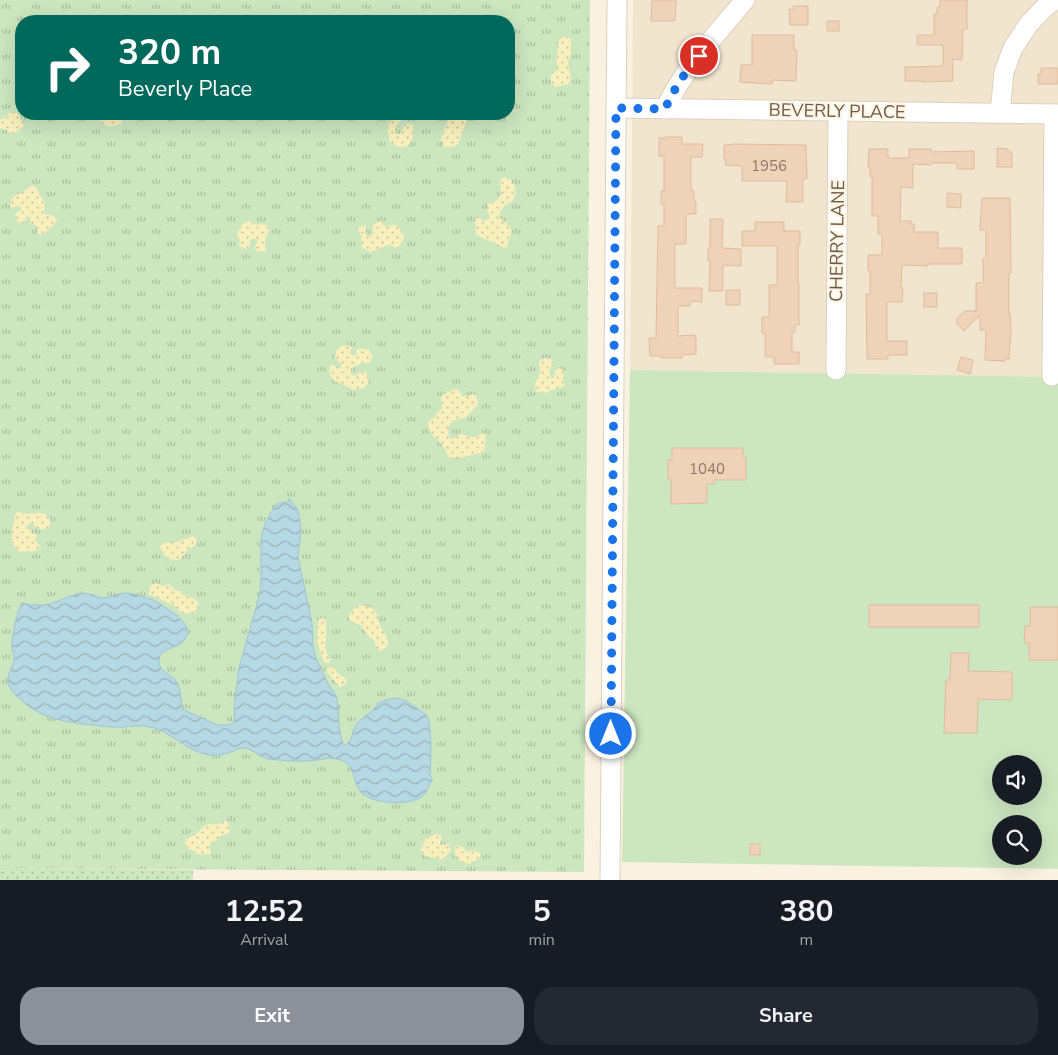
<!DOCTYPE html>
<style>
:root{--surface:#171b24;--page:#242831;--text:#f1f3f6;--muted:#9ea1a6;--accent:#8c9099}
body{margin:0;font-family:"Nunito Sans",sans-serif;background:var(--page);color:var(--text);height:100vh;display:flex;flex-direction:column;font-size:19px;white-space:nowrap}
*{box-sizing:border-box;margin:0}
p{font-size:16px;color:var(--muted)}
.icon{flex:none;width:28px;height:28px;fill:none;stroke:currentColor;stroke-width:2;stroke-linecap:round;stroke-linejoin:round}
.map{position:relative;height:880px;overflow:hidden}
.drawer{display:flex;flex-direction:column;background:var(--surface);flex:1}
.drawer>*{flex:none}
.banner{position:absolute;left:15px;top:15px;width:500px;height:105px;border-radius:20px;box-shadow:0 5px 20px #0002;background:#00695c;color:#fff;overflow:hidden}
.controls{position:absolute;left:992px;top:755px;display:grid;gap:10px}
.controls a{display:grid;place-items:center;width:50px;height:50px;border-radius:50%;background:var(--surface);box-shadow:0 5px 20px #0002;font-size:25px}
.pin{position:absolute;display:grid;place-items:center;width:42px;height:42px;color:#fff;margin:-21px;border:2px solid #fff;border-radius:50%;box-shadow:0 1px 5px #0007}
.me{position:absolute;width:55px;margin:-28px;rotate:0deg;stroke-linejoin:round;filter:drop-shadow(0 0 4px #0008)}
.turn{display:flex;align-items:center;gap:18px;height:105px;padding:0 20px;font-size:22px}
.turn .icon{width:65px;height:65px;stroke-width:2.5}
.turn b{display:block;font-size:35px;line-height:42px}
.eta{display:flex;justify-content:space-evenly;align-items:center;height:85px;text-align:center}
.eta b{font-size:30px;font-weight:700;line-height:35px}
.button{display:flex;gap:10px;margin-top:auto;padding:10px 20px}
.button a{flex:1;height:58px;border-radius:20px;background:var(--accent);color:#fff;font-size:20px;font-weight:700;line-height:58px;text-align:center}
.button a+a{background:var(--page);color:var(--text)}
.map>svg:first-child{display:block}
.residential{fill:#f1e5cf}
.grass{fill:url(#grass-tufts);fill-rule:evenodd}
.sand{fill:url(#sand-dots)}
.park{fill:url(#park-dots)}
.pitch{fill:#cce6c0;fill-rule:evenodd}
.water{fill:url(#water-waves);stroke:#9dc6d3}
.building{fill:#eed3b9;stroke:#dfbb9b}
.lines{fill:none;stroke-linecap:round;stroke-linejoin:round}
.minor-casing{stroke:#ddcfbd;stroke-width:21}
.minor{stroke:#fff;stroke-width:19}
.route{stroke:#1a73e8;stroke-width:9;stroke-dasharray:0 16.2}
.labels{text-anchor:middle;stroke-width:4.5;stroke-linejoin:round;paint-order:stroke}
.number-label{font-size:15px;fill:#8f7865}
.street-label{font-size:18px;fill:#6f5a49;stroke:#fef6e5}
</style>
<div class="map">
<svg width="1058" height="880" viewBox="0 0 1058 880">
<defs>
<pattern id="grass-tufts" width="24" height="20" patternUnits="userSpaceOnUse" patternTransform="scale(1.25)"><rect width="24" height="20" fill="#cce6c0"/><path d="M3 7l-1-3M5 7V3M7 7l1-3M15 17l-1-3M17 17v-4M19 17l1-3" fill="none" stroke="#aabd9e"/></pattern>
<pattern id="sand-dots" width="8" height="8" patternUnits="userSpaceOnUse" patternTransform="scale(1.25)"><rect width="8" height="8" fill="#f8f0bc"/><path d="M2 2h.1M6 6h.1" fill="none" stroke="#cdc59b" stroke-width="1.8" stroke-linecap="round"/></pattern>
<pattern id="park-dots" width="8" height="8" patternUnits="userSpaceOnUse" patternTransform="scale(1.25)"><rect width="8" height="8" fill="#cce6c0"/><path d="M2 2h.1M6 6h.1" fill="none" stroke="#aabd9e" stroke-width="1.8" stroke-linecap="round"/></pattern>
<pattern id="water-waves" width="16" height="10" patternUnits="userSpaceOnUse" patternTransform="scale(1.25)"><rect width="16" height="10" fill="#b6d8e2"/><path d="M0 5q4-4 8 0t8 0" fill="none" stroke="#98b2b9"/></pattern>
</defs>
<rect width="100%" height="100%" fill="#faf2e0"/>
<!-- residential -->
<polygon class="residential" points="633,0 1058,0 1058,377 630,370"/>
<!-- grass -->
<path class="grass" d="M0,0H590L584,872L0,868ZM21,21H509V114H21Z"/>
<!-- sand -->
<g class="sand">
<path d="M563,37H568L570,38L571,42V53L568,63L571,79L568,84L556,87L551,84C551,74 550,75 558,69V66L556,60C560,52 554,43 563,37Z"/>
<polygon points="10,112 17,113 24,123 23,127 13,134 9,133 7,130 0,128 0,120 5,118"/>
<path d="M99,114H126V115L123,118L122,124C112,128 98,127 99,114Z"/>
<path d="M395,114H405L395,128L396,134H400C403,128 404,126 410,123L413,125C414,134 413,149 400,147C396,147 393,143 389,141V134L387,128C389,122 393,120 395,114Z"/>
<path d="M454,114H466C467,122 466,123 463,130C460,142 458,149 444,147L441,141L442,136L445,134L444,129L447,125V122Z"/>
<path d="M505,177C517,181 517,191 513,201L505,205L500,212V218C517,232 511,230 507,247L506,248C501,248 499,245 495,243C488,241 482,238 476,234L475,220L477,216L484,221L488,219L490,215L487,210V204L496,201L501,195L500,181L502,178Z"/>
<path d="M30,186H33L37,188L39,194L45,202L44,213L46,214L54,216L57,220C56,224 46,232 42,235L38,234L36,225L31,224L30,217H27L22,224L17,221L15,214L21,210V208L19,206L11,208L10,205C13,194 15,196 24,191C26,190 28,188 30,186Z"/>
<polygon points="249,221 252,222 257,225 260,224 267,225 270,228 265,240 266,252 265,252 256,251 255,246 258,241 257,239 251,239 250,242 250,247 246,249 241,247 239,245 240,240 237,237 237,233 241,228 242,224"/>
<path d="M380,221L385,222L383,225L384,226L395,225L399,226L401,233L404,234V239L397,249L391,245C388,245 385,246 383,247C371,251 372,256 361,246L362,237L358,230V228L362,226H366V235L370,237L372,235L373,225Z"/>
<path d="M349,345L352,347L350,353L353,356L357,354L356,351L358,348L369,350L373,357L370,363H362L353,367L351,369V372L352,375L355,376L362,371L366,372L369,382L364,388L353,390C341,381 327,385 330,365H331L340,368L341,367V364L335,358L337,349L341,346Z"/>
<path d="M546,358L551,359L553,362C551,367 548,373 551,378H554C555,373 554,369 560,368L565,372L563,378L565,385C560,390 553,387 546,393L537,392C532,380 539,380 540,371C540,368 539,365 539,362L540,360Z"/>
<path d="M455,389H458L463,397L474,394C485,405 472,408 467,417L452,421C448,425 447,432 450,438L453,439L460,434C465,434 470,438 475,437C479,436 481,433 485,433L486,437L484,453C481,454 478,453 475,454C465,456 460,460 449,457C446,453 445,449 443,446C437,437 427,435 428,422L436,416V413L442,409C443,404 439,400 442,395Z"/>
<path d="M17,512C21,512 24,514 29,514C34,514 39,512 45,513L50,520V526C43,532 37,530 32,523H29L27,526L28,529L37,535V538L34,540L40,546L39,549L32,552L29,551L20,552C15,547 9,541 13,534L12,528L14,524L15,515Z"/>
<path d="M193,536L196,538L197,542L196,545L188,549C187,552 182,557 179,560C170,561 162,555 160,546L163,543L177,542Z"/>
<path d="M156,583L163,586L169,584L175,590L180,591L183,595L194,599L198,602C199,607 197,609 194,613C186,613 181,615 175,606L149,594L150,586Z"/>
<path d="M360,605C365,606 371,606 374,610C378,614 378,621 380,625C384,635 396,644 380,651L376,647L374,640L368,636L362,626L349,620V614L357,606Z"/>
<path d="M323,618L325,619C329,632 321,648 330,659L329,663L324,662L317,642L318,622L319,619Z"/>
<polygon points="330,667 335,669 337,673 347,680 346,684 340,687 327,672 327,668"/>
<path d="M226,821L228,823L230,832C227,835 221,835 218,838C215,841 214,842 210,844L209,847L211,852L210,854L200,855L192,850L189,849L185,843L186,839L195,835L204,826L208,824H217Z"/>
<polygon points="436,834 441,835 442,837 440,843 441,845 448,844 451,849 450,852 441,860 433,857 428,858 420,851 424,844 425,839"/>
<polygon points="457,845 463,847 467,852 473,850 480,853 480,858 470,864 461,862 460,860 455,856 455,847"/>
</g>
<!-- park -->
<polygon class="park" points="0,868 193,870 193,880 0,880"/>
<!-- pitch -->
<path class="pitch" d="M630,370L1058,377V869L622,862ZM1001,764H1034V796H1001ZM1001,824H1034V856H1001Z"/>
<!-- water -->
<path class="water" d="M289,499L291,500L292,503L297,508L300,520L301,529L298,557L312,623L313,647L316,658L328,684L336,695L338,706L339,728L343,744L346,745C353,740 351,734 355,727C359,718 372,714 378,703C393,697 401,696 414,706C418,709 424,712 427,716C432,724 431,763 430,775L432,778V781C428,784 428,792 423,796C411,806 372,804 362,793C350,781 358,763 337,759C330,757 325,759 318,760C302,762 285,761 269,759C259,758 252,747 242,748C238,748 235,751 231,752C225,754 216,756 209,755C184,751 169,728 144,726C135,725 124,728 114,727C98,726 58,722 44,715C35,711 26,705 19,698C14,694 7,687 8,679C8,672 14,665 14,658C14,654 12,650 12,647C11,643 13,639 13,635C15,622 16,616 22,603C28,605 43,606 49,604C59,602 67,596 78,594C82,594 88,593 93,595C97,596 98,598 103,598C111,598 118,593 125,593C129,592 148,598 151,599C160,603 169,610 177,616C187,624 193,633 180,644C173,649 158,649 159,662C159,672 171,674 176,681C182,689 179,701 184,710L217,725H230L235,721L234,707L239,668L260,593L261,579V537L265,524L274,507L279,503L288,502Z"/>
<!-- building -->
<g class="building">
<polygon points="652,0 676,0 675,21 651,21"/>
<polygon points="940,0 967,0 967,29 963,29 962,60 953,59 953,81 922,82 922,81 905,81 905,67 943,66 943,45 917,45 917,35 934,35 934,14 937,14 937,7 940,7"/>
<polygon points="793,6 808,6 808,25 790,25 789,9 794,9"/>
<rect x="827" y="21" width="12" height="10"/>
<polygon points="752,35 794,35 794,50 797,50 796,81 772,80 772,84 740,82 741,65 752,65"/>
<polygon points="1041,68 1058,68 1058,84 1038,84 1038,74 1041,74"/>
<polygon points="665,137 682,137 682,144 703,144 702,157 691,157 691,191 694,191 694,199 696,203 696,214 686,214 686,244 675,244 675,288 702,288 702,302 690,301 690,306 678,306 678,336 695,335 696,338 696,354 682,355 682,358 661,358 661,356 650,356 649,338 656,338 658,226 664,226 664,204 661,204 661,191 664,191 664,156 659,156 659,138 665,138"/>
<polygon points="735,144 806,145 807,179 803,179 803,202 786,202 787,181 742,181 742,166 725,165 726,159 724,159 724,145"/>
<polygon points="997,148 1008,149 1008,152 1012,152 1012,167 997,167"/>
<polygon points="869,149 888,149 888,158 909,158 909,149 931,149 931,152 974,151 974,169 957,169 957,163 931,163 931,165 913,164 913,188 901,187 900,221 911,221 911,224 914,224 914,232 938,232 938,248 962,248 962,264 928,264 928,266 902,265 901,288 903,288 902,302 887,302 887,339 888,341 907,341 907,355 888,355 888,359 867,359 866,294 870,294 870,271 868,271 868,255 882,255 882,234 878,234 878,216 872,216 872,177 870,177 870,167 868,167"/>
<polygon points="947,193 961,194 961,208 947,207"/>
<polygon points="982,198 1010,198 1011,273 1009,273 1009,313 1010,313 1011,330 1009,359 1005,359 1005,361 985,360 986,330 980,330 980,315 964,331 957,324 957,318 965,311 976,311 976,283 983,283 983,259 986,259 986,230 980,230"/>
<polygon points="710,219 723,219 722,248 741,249 741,266 723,265 723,291 709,291 710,261 708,261 708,248 710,248"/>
<polygon points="755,222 784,222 784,231 800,231 800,245 798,245 798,283 799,283 799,325 795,325 795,332 792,332 792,352 799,352 799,364 774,364 774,357 765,357 765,333 762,333 762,317 769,317 769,285 777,285 777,246 742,246 742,231 755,231"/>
<rect x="726" y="290" width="14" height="15"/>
<rect x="924" y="293" width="13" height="14"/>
<polygon points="961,357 973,360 970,374 957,370"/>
<polygon points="672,448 743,448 743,457 746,457 746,480 714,480 714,484 707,484 707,503 671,504 671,479 668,479 668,460 672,460"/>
<rect x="869" y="605" width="110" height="22"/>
<polygon points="1030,607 1058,607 1058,660 1029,660 1029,643 1024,643 1025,626 1030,626"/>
<polygon points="951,653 969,653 968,671 1012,672 1012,700 978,699 977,733 944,733 946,680 950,680"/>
<rect x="750" y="844" width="10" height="11"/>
</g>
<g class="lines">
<defs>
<g id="minor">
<polyline points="616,108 1058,114"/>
<path d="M665,109C684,68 716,35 745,0"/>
<polyline points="1000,113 1004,72 1013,48 1028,25 1044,8 1055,0"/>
<polyline points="836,370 838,112"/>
<polyline points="1052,376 1054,114"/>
<polyline points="610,880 617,0"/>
</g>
</defs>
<!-- minor casing -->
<use href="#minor" class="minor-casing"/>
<!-- minor -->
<use href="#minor" class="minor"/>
</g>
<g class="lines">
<!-- route -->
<path class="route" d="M611,734L616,108L665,109C674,89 685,72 699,56"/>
</g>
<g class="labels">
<!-- number labels -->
<g class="number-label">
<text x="769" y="171">1956</text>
<text x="707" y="474">1040</text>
</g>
<!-- street labels -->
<g class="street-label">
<text transform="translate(837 111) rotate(1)" y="6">BEVERLY PLACE</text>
<text transform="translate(837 241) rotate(-89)" y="6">CHERRY LANE</text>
</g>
</g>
</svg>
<div class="controls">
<a><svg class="icon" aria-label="sound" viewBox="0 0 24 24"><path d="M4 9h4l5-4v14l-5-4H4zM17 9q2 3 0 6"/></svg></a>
<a><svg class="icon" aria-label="search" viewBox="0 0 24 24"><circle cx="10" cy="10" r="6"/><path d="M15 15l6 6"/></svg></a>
</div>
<div class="pin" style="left:699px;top:56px;background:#d93025"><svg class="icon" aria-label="arrive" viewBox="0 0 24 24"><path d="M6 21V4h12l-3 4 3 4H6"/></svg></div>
<svg class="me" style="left:611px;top:734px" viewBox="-20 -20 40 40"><circle r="17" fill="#1a73e8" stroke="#fff" stroke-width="3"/><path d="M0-11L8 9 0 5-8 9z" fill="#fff"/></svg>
<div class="banner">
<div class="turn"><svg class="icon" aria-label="right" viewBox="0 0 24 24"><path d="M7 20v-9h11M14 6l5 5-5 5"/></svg><div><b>320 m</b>Beverly Place</div></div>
</div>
</div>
<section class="drawer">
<div class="eta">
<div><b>12:52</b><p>Arrival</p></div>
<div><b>5</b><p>min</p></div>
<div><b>380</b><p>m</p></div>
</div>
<div class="button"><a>Exit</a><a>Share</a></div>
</section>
